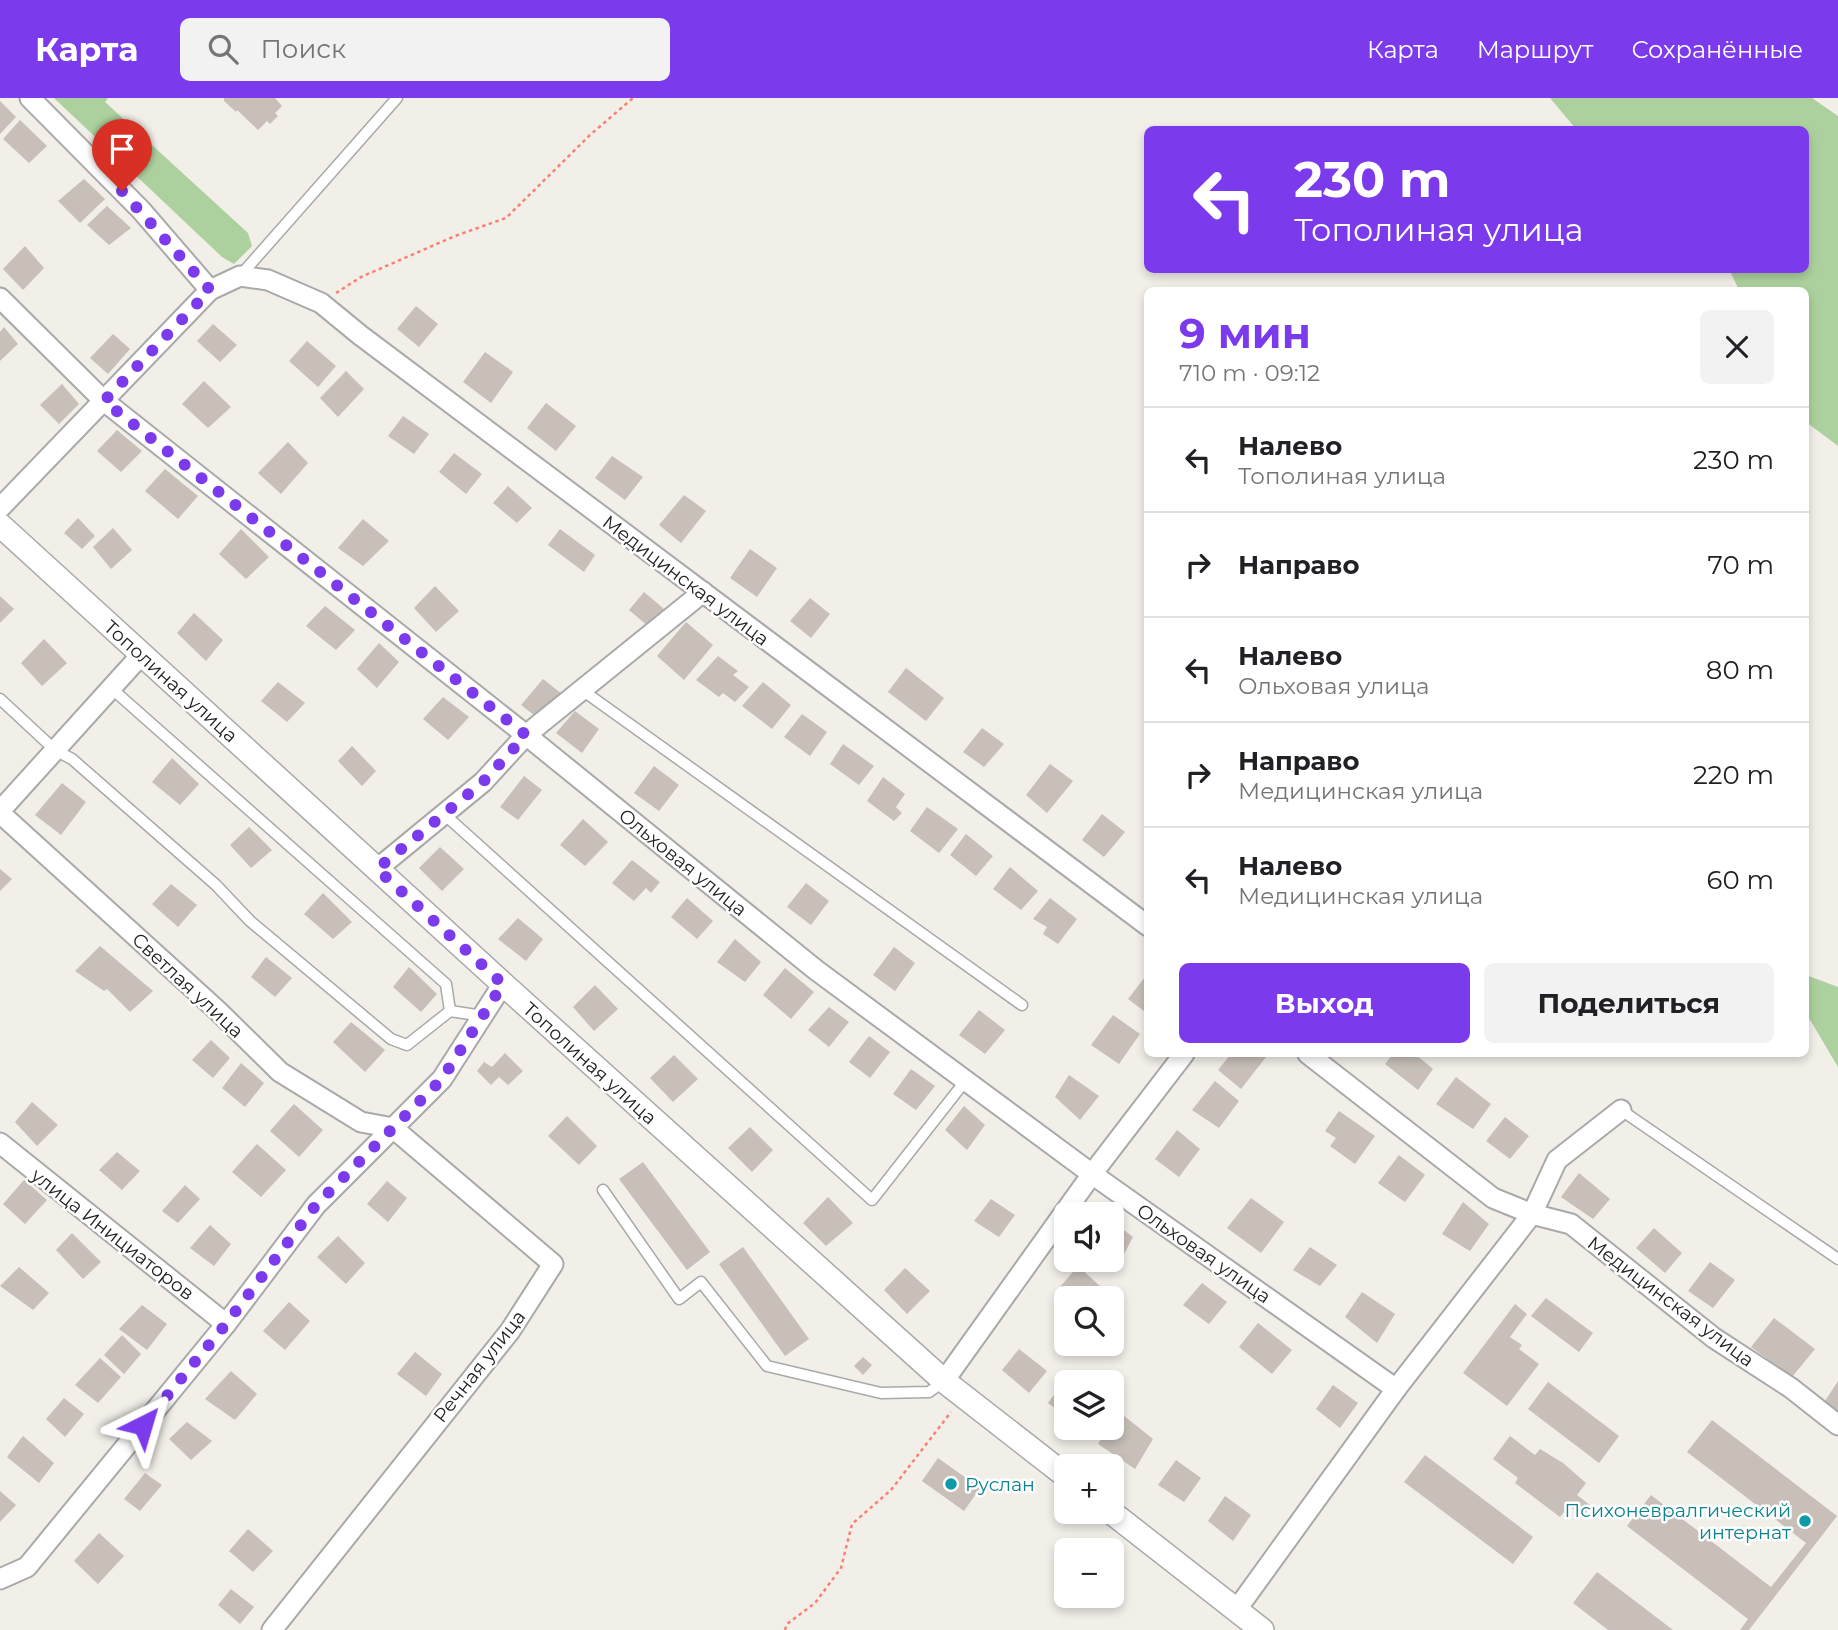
<!DOCTYPE html>
<html lang="ru">
<meta charset="utf-8">
<style>
:root{--surface:#fff;--page:#f2f2f2;--text:#202124;--muted:#757577;--line:#e0e0e0;--accent:#7c3aed}
body{margin:0;font-family:Montserrat,sans-serif;background:var(--page);color:var(--text);height:100vh;display:flex;flex-direction:column;font-size:26px;white-space:nowrap}
*{box-sizing:border-box;margin:0}
p{font-size:23px;color:var(--muted)}
.icon{flex:none;width:38px;height:38px;fill:none;stroke:currentColor;stroke-width:2;stroke-linecap:round;stroke-linejoin:round}
.map{position:relative;flex:1;overflow:hidden}
.sheet{position:absolute;left:1144px;top:189px;width:665px;height:770px;display:flex;flex-direction:column;background:var(--surface);border-radius:10px;box-shadow:0 4px 10px #0003}
.sheet>*{flex:none}
.top-card{position:absolute;left:1144px;top:28px;width:665px;height:147px;border-radius:10px;box-shadow:0 4px 10px #0003;background:#7c3aed;color:#fff;overflow:hidden}
.tools{position:absolute;left:1054px;top:1104px;display:grid;gap:14px}
.tools a{display:grid;place-items:center;width:70px;height:70px;border-radius:10px;background:var(--surface);box-shadow:0 4px 10px #0003;font-size:35px}
.pin{position:absolute;display:grid;place-items:center;width:60px;height:60px;color:#fff;margin:-72px -30px;border-radius:50% 50% 50% 0;rotate:-45deg;box-shadow:0 0 7px #0007}
.pin .icon{rotate:45deg}
.me{position:absolute;width:77px;margin:-38px;rotate:40deg;stroke-linejoin:round;filter:drop-shadow(0 0 5px #0008)}
.turn{display:flex;align-items:center;gap:24px;height:147px;padding:0 35px;font-size:32px}
.turn .icon{width:91px;height:91px;stroke-width:2.5}
.turn b{display:block;font-size:49px;line-height:60px}
.round{display:grid;place-items:center;flex:none;width:74px;height:74px;border-radius:10px;background:var(--page)}
.headline{display:flex;align-items:center;justify-content:space-between;height:119px;padding:0 35px}
h1{font-size:42px;font-weight:700;line-height:52px;color:var(--accent)}
.button{display:flex;gap:14px;margin-top:auto;padding:14px 35px}
.button a{flex:1;height:80px;border-radius:10px;background:var(--accent);color:#fff;font-size:28px;font-weight:700;line-height:80px;text-align:center}
.button a+a{background:var(--page);color:var(--text)}
ul{padding:0;list-style:none}
li{display:flex;align-items:center;gap:21px;height:105px;padding:0 35px;border-top:2px solid var(--line)}
li div{flex:1}
li b{display:block;font-size:26px}
li em{font-style:normal}
header{display:flex;align-items:center;gap:42px;box-sizing:border-box;height:98px;padding:0 35px;background:var(--accent);color:#fff}
header strong{font-size:33px}
nav{display:flex;gap:38px;margin-inline-start:auto;font-size:24px}
.search{width:490px;height:63px;background:var(--page);display:flex;align-items:center;gap:18px;box-sizing:border-box;padding:0 24px;border-radius:10px;color:var(--muted);font-size:26px}
.map>svg:first-child{display:block}
.forest{fill:#add19e}
.building{fill:#c7bfb8}
.lines{fill:none;stroke-linecap:round;stroke-linejoin:round}
.service-casing{stroke:#a9a9a9;stroke-width:13}
.minor-casing{stroke:#a9a9a9;stroke-width:23}
.tertiary-casing{stroke:#a9a9a9;stroke-width:26}
.path{stroke:#fa8072;stroke-width:2.5;stroke-dasharray:3.5 3.5;stroke-linecap:butt}
.service{stroke:#fff;stroke-width:10}
.minor{stroke:#fff;stroke-width:19}
.tertiary{stroke:#fff;stroke-width:23}
.route{stroke:#7c3aed;stroke-width:12;stroke-dasharray:0 21.6}
.culture-dot{fill:#0f9aa8;stroke:#fff;stroke-width:2.5}
.labels{text-anchor:middle;stroke-width:5;stroke-linejoin:round;paint-order:stroke}
.street-label{font-size:19px;fill:#222;stroke:#fff}
.culture-label{font-size:19px;fill:#0d838f;stroke:#fff;text-anchor:start}
</style>
<header>
<strong>Карта</strong>
<div class="search"><svg class="icon" aria-label="search" viewBox="0 0 24 24"><circle cx="10" cy="10" r="6"/><path d="M15 15l6 6"/></svg>Поиск</div>
<nav><a>Карта</a><a>Маршрут</a><a>Сохранённые</a></nav>
</header>
<div class="map">
<svg width="1838" height="1532" viewBox="0 0 1838 1532">
<rect width="100%" height="100%" fill="#f2efe9"/>
<!-- forest -->
<g class="forest">
<polygon points="54,0 108,0 105,4 248,135 252,148 234,166 222,159"/>
<polygon points="1550,0 1812,0 1838,18 1838,348 1806,324 1806,192 1739,192 1730,173 1806,172 1806,32 1576,31"/>
<polygon points="1806,877 1838,889 1838,969 1806,915"/>
</g>
<!-- building -->
<g class="building">
<polygon points="224,0 275,0 282,8 275,15 278,18 270,26 267,23 258,32 237,12 236,14 224,3"/>
<polygon points="0,3 16,19 0,36"/>
<polygon points="20,22 47,48 29,65 3,41"/>
<polygon points="84,81 105,101 80,125 58,103"/>
<polygon points="107,108 131,130 109,147 87,127"/>
<polygon points="25,148 44,170 23,192 3,171"/>
<polygon points="416,208 438,226 419,249 397,231"/>
<polygon points="213,226 237,247 220,264 197,243"/>
<polygon points="4,229 18,246 0,263 0,234"/>
<polygon points="113,236 130,251 108,276 90,260"/>
<polygon points="307,243 336,268 318,289 289,263"/>
<polygon points="485,254 513,274 491,305 463,284"/>
<polygon points="346,273 364,291 338,319 320,300"/>
<polygon points="204,283 231,309 208,330 182,306"/>
<polygon points="62,286 79,306 59,326 40,307"/>
<polygon points="546,305 576,328 556,353 527,330"/>
<polygon points="403,318 429,336 414,356 388,338"/>
<polygon points="117,332 142,353 121,374 97,353"/>
<polygon points="288,344 308,365 281,396 258,375"/>
<polygon points="454,355 482,376 466,396 439,374"/>
<polygon points="612,358 643,379 625,402 595,380"/>
<polygon points="165,371 198,398 178,421 145,393"/>
<polygon points="508,388 532,410 517,425 493,405"/>
<polygon points="684,397 706,413 681,445 659,427"/>
<polygon points="78,420 95,438 82,451 64,435"/>
<polygon points="363,421 389,443 363,468 338,450"/>
<polygon points="113,430 132,452 111,471 93,449"/>
<polygon points="241,431 269,459 246,481 219,456"/>
<polygon points="560,431 595,457 584,474 548,447"/>
<polygon points="750,451 777,470 757,499 730,480"/>
<polygon points="435,488 459,513 436,534 414,510"/>
<polygon points="644,494 664,511 649,529 629,512"/>
<polygon points="0,498 14,511 0,525"/>
<polygon points="810,500 830,516 811,540 790,523"/>
<polygon points="325,508 355,532 336,552 306,528"/>
<polygon points="194,515 223,542 206,563 177,535"/>
<polygon points="686,524 713,547 684,582 657,558"/>
<polygon points="44,541 67,565 42,588 21,565"/>
<polygon points="379,545 399,564 377,590 357,571"/>
<polygon points="718,558 738,573 733,577 749,589 735,604 723,595 719,599 696,582"/>
<polygon points="906,570 944,600 926,623 888,594"/>
<polygon points="543,581 562,596 539,621 521,607"/>
<polygon points="278,584 305,605 287,624 261,603"/>
<polygon points="763,584 791,607 772,631 742,608"/>
<polygon points="443,599 469,619 448,642 423,621"/>
<polygon points="575,613 599,631 582,655 556,635"/>
<polygon points="802,616 827,634 810,658 784,639"/>
<polygon points="982,630 1004,646 984,669 963,654"/>
<polygon points="843,646 874,668 859,687 830,666"/>
<polygon points="352,648 376,673 362,688 338,663"/>
<polygon points="172,660 199,686 180,707 152,684"/>
<polygon points="1050,666 1073,683 1047,715 1026,697"/>
<polygon points="654,668 679,687 659,713 634,695"/>
<polygon points="524,678 542,692 518,722 500,709"/>
<polygon points="883,679 905,696 896,709 902,715 894,723 867,703"/>
<polygon points="62,685 86,704 61,737 35,717"/>
<polygon points="927,709 958,731 939,755 910,733"/>
<polygon points="1102,716 1125,734 1104,759 1082,742"/>
<polygon points="583,721 608,744 585,768 560,747"/>
<polygon points="249,729 272,752 251,770 230,747"/>
<polygon points="966,736 993,758 976,778 950,757"/>
<polygon points="440,749 464,771 442,793 419,770"/>
<polygon points="632,762 660,784 651,795 646,790 634,803 612,785"/>
<polygon points="1010,769 1038,793 1021,812 993,791"/>
<polygon points="0,771 12,781 0,793"/>
<polygon points="806,785 829,803 811,827 787,809"/>
<polygon points="171,786 197,807 178,829 152,806"/>
<polygon points="323,795 352,824 333,841 304,816"/>
<polygon points="687,800 713,823 697,841 671,819"/>
<polygon points="1050,800 1077,821 1058,846 1043,836 1047,829 1033,821"/>
<polygon points="518,820 543,841 526,863 498,841"/>
<polygon points="735,841 761,864 745,884 717,864"/>
<polygon points="100,848 153,893 130,914 107,891 104,893 75,873"/>
<polygon points="894,849 915,865 895,893 873,877"/>
<polygon points="266,859 292,880 275,899 251,879"/>
<polygon points="409,869 437,896 421,914 393,889"/>
<polygon points="785,870 814,894 791,921 763,897"/>
<polygon points="1148,875 1148,916 1128,901"/>
<polygon points="595,887 618,911 594,933 573,909"/>
<polygon points="829,909 849,924 829,949 808,932"/>
<polygon points="979,912 1005,932 985,956 959,937"/>
<polygon points="1113,917 1140,936 1119,966 1091,947"/>
<polygon points="351,924 385,952 365,974 333,944"/>
<polygon points="869,938 890,954 870,980 849,964"/>
<polygon points="211,942 230,960 213,980 192,962"/>
<polygon points="505,955 523,973 508,987 499,979 491,987 477,973 484,964 492,969"/>
<polygon points="1231,956 1261,956 1266,959 1241,991 1218,972"/>
<polygon points="1393,956 1415,956 1433,971 1418,992 1385,966"/>
<polygon points="674,957 698,981 673,1004 650,980"/>
<polygon points="241,965 264,985 245,1009 222,990"/>
<polygon points="911,971 935,988 916,1012 893,996"/>
<polygon points="1069,977 1099,998 1080,1022 1055,999"/>
<polygon points="1456,979 1491,1006 1473,1031 1436,1006"/>
<polygon points="1215,983 1239,1003 1219,1030 1192,1012"/>
<polygon points="32,1004 58,1027 37,1048 15,1024"/>
<polygon points="294,1006 323,1032 299,1059 270,1033"/>
<polygon points="964,1008 985,1027 967,1052 945,1032"/>
<polygon points="1339,1013 1375,1038 1355,1066 1330,1048 1336,1040 1325,1033"/>
<polygon points="567,1018 597,1048 579,1067 548,1038"/>
<polygon points="1505,1019 1529,1038 1510,1061 1486,1043"/>
<polygon points="750,1029 773,1052 752,1074 728,1050"/>
<polygon points="1177,1032 1200,1051 1179,1079 1155,1061"/>
<polygon points="257,1046 286,1072 261,1099 232,1074"/>
<polygon points="117,1054 140,1073 122,1092 99,1072"/>
<polygon points="1399,1057 1425,1077 1405,1104 1378,1085"/>
<polygon points="643,1064 710,1154 687,1172 619,1081"/>
<polygon points="1579,1075 1610,1101 1593,1121 1561,1099"/>
<polygon points="24,1082 47,1102 25,1126 3,1106"/>
<polygon points="387,1083 407,1100 388,1124 367,1106"/>
<polygon points="185,1087 200,1101 178,1125 162,1113"/>
<polygon points="828,1099 853,1125 826,1148 803,1125"/>
<polygon points="1251,1100 1284,1124 1261,1155 1227,1130"/>
<polygon points="991,1101 1015,1117 999,1139 974,1123"/>
<polygon points="1463,1104 1489,1126 1470,1153 1442,1136"/>
<polygon points="1111,1122 1133,1139 1123,1158 1111,1150"/>
<polygon points="210,1127 231,1146 214,1168 190,1150"/>
<polygon points="1654,1130 1682,1155 1665,1175 1636,1150"/>
<polygon points="72,1135 101,1164 83,1181 56,1152"/>
<polygon points="338,1138 365,1165 346,1186 317,1159"/>
<polygon points="743,1149 809,1241 785,1258 719,1166"/>
<polygon points="1310,1149 1337,1167 1320,1188 1293,1172"/>
<polygon points="1710,1164 1735,1182 1713,1210 1688,1193"/>
<polygon points="1078,1168 1101,1189 1089,1200 1074,1200 1060,1189"/>
<polygon points="19,1169 49,1195 33,1212 0,1188"/>
<polygon points="905,1170 930,1193 907,1216 884,1192"/>
<polygon points="1202,1185 1227,1204 1209,1226 1183,1207"/>
<polygon points="1362,1194 1395,1216 1377,1245 1345,1219"/>
<polygon points="1546,1200 1593,1235 1579,1254 1531,1218"/>
<polygon points="289,1204 310,1223 285,1252 263,1233"/>
<polygon points="1515,1206 1527,1216 1510,1239 1522,1247 1519,1251 1539,1266 1507,1308 1463,1275"/>
<polygon points="142,1207 167,1226 147,1252 119,1231"/>
<polygon points="1774,1220 1815,1251 1792,1279 1751,1249"/>
<polygon points="1258,1225 1292,1252 1272,1276 1239,1249"/>
<polygon points="122,1237 141,1256 124,1276 104,1257"/>
<polygon points="1019,1251 1047,1273 1029,1295 1002,1272"/>
<polygon points="415,1254 442,1276 426,1298 397,1276"/>
<polygon points="863,1259 872,1267 863,1277 854,1268"/>
<polygon points="100,1260 121,1279 98,1305 75,1287"/>
<polygon points="231,1273 257,1296 235,1322 205,1301"/>
<polygon points="1067,1279 1075,1284 1066,1284 1066,1318 1048,1305"/>
<polygon points="1838,1283 1838,1313 1825,1303"/>
<polygon points="1548,1284 1619,1338 1599,1365 1528,1311"/>
<polygon points="1333,1287 1358,1305 1340,1330 1316,1311"/>
<polygon points="64,1300 84,1316 65,1339 46,1321"/>
<polygon points="1118,1313 1153,1341 1135,1371 1098,1346 1108,1330 1111,1330 1111,1325"/>
<polygon points="1712,1322 1837,1418 1749,1532 1740,1532 1748,1521 1627,1428 1651,1397 1771,1489 1806,1445 1687,1354"/>
<polygon points="187,1324 212,1343 191,1362 169,1341"/>
<polygon points="23,1338 54,1365 39,1385 7,1359"/>
<polygon points="1510,1338 1535,1357 1540,1351 1563,1365 1586,1385 1577,1397 1591,1408 1583,1418 1569,1408 1560,1419 1515,1385 1518,1380 1493,1361"/>
<polygon points="1425,1357 1533,1439 1513,1466 1404,1384"/>
<polygon points="938,1360 980,1390 964,1413 922,1383"/>
<polygon points="1176,1362 1201,1380 1184,1404 1158,1387"/>
<polygon points="145,1375 162,1387 140,1413 124,1401"/>
<polygon points="0,1393 16,1407 0,1424"/>
<polygon points="1225,1398 1251,1417 1233,1443 1208,1423"/>
<polygon points="248,1431 273,1453 253,1474 229,1453"/>
<polygon points="99,1435 124,1458 98,1486 74,1463"/>
<polygon points="1597,1474 1673,1532 1608,1532 1573,1505"/>
<polygon points="231,1491 254,1509 240,1526 218,1507"/>
</g>
<g class="lines">
<defs>
<g id="service">
<polyline points="240,178 397,0"/>
<polyline points="111,590 446,886 450,913"/>
<polyline points="582,592 1022,907"/>
<polyline points="0,601 55,652 72,661 216,787 250,823 391,941 407,947 450,913 483,918"/>
<polyline points="444,716 872,1102 966,982"/>
<polyline points="1621,1012 1838,1161"/>
<polyline points="603,1092 679,1201 701,1184 767,1268 881,1295 929,1294 944,1283"/>
</g>
<g id="minor">
<polyline points="30,0 141,112 210,192"/>
<polyline points="0,200 104,303 526,637 816,872 1092,1076 1396,1291"/>
<polyline points="0,410 210,192 240,178 268,182 321,205 360,237 1148,828"/>
<polyline points="0,713 142,556"/>
<polyline points="0,715 218,913 280,974 361,1024 393,1030 553,1166 510,1233 272,1532"/>
<polyline points="377,771 483,684 526,637 703,494"/>
<polyline points="1308,956 1493,1100 1532,1116 1571,1126 1714,1240 1791,1290 1838,1327"/>
<polyline points="0,1045 226,1226"/>
<polyline points="944,1283 1092,1076 1184,956"/>
<polyline points="0,1481 27,1469 226,1226 316,1107 442,981 503,886"/>
<polyline points="1237,1511 1396,1291 1532,1116 1557,1062 1621,1012"/>
</g>
<g id="tertiary">
<polyline points="0,427 503,886 944,1283 1066,1378"/>
<polyline points="1111,1414 1262,1532"/>
</g>
</defs>
<!-- service casing -->
<use href="#service" class="service-casing"/>
<!-- minor casing -->
<use href="#minor" class="minor-casing"/>
<!-- tertiary casing -->
<use href="#tertiary" class="tertiary-casing"/>
<!-- path -->
<g class="path">
<polyline points="336,195 361,179 455,138 506,120 590,37 633,0"/>
<polyline points="785,1532 787,1526 815,1505 841,1470 852,1426 891,1392 951,1314"/>
</g>
<!-- service -->
<use href="#service" class="service"/>
<!-- minor -->
<use href="#minor" class="minor"/>
<!-- tertiary -->
<use href="#tertiary" class="tertiary"/>
</g>
<g class="lines">
<!-- route -->
<polyline class="route" points="122,93 210,192 104,303 526,637 483,684 377,771 503,886 442,981 316,1107 226,1226 143,1327"/>
</g>
<!-- markers -->
<g class="culture-dot">
<circle cx="951" cy="1386" r="7"/>
<circle cx="1805" cy="1423" r="7"/>
</g>
<g class="labels">
<!-- street labels -->
<g class="street-label">
<text transform="translate(686 482) rotate(37)" y="7">Медицинская улица</text>
<text transform="translate(171 583) rotate(42)" y="7">Тополиная улица</text>
<text transform="translate(683 764) rotate(39)" y="7">Ольховая улица</text>
<text transform="translate(188 887) rotate(43)" y="7">Светлая улица</text>
<text transform="translate(590 965) rotate(42)" y="7">Тополиная улица</text>
<text transform="translate(113 1136) rotate(38)" y="7">улица Инициаторов</text>
<text transform="translate(1204 1155) rotate(35)" y="7">Ольховая улица</text>
<text transform="translate(1671 1203) rotate(37)" y="7">Медицинская улица</text>
<text transform="translate(479 1268) rotate(-52)" y="7">Речная улица</text>
</g>
<!-- culture labels -->
<g class="culture-label">
<text x="965" y="1393">Руслан</text>
<text x="1791" y="1419" text-anchor="end">Психоневралгический<tspan x="1791" dy="22">интернат</tspan></text>
</g>
</g>
</svg>
<div class="tools">
<a><svg class="icon" aria-label="sound" viewBox="0 0 24 24"><path d="M4 9h4l5-4v14l-5-4H4zM17 9q2 3 0 6"/></svg></a>
<a><svg class="icon" aria-label="search" viewBox="0 0 24 24"><circle cx="10" cy="10" r="6"/><path d="M15 15l6 6"/></svg></a>
<a><svg class="icon" aria-label="layers" viewBox="0 0 24 24"><path d="M12 4l9 5-9 5-9-5zM3 14l9 5 9-5"/></svg></a>
<a>+</a>
<a>−</a>
</div>
<div class="pin" style="left:122px;top:93px;background:#d93025"><svg class="icon" aria-label="arrive" viewBox="0 0 24 24"><path d="M6 21V4h12l-3 4 3 4H6"/></svg></div>
<svg class="me" style="left:143px;top:1327px" viewBox="-20 -20 40 40"><path d="M0-17L14 15 0 8-14 15z" fill="#7c3aed" stroke="#fff" stroke-width="4"/></svg>
<div class="top-card">
<div class="turn"><svg class="icon" aria-label="left" viewBox="0 0 24 24"><path d="M17 20v-9H6M10 6l-5 5 5 5"/></svg><div><b>230 m</b>Тополиная улица</div></div>
</div>
<section class="sheet">
<div class="headline"><div><h1>9 мин</h1><p>710 m · 09:12</p></div><a class="round"><svg class="icon" aria-label="close" viewBox="0 0 24 24"><path d="M6 6l12 12M18 6L6 18"/></svg></a></div>
<ul>
<li><svg class="icon" aria-label="left" viewBox="0 0 24 24"><path d="M17 20v-9H6M10 6l-5 5 5 5"/></svg><div><b>Налево</b><p>Тополиная улица</p></div><em>230 m</em></li>
<li><svg class="icon" aria-label="right" viewBox="0 0 24 24"><path d="M7 20v-9h11M14 6l5 5-5 5"/></svg><div><b>Направо</b></div><em>70 m</em></li>
<li><svg class="icon" aria-label="left" viewBox="0 0 24 24"><path d="M17 20v-9H6M10 6l-5 5 5 5"/></svg><div><b>Налево</b><p>Ольховая улица</p></div><em>80 m</em></li>
<li><svg class="icon" aria-label="right" viewBox="0 0 24 24"><path d="M7 20v-9h11M14 6l5 5-5 5"/></svg><div><b>Направо</b><p>Медицинская улица</p></div><em>220 m</em></li>
<li><svg class="icon" aria-label="left" viewBox="0 0 24 24"><path d="M17 20v-9H6M10 6l-5 5 5 5"/></svg><div><b>Налево</b><p>Медицинская улица</p></div><em>60 m</em></li>
</ul>
<div class="button"><a>Выход</a><a>Поделиться</a></div>
</section>
</div>
